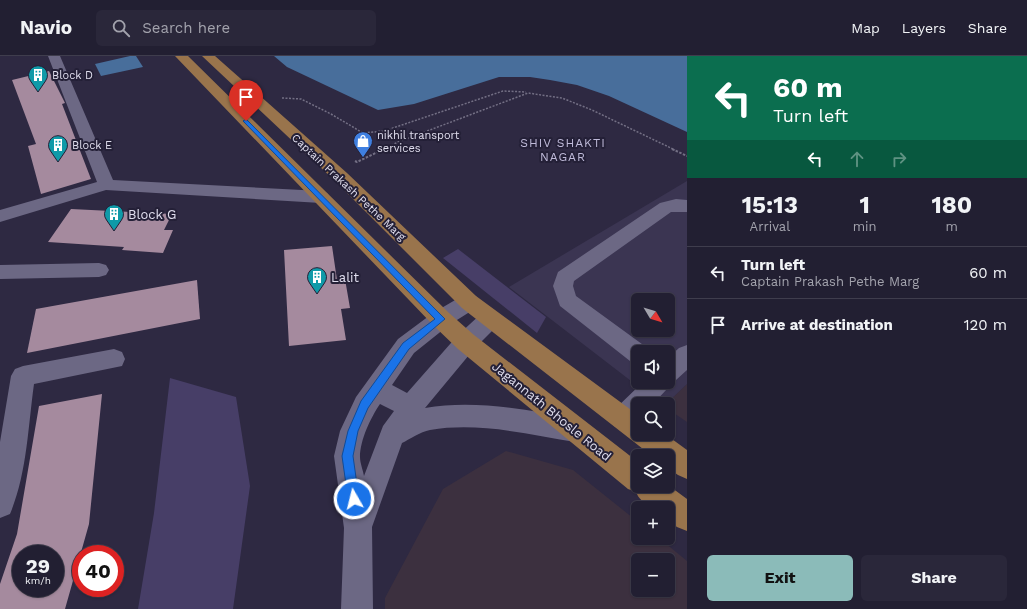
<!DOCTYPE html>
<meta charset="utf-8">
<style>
:root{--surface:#221f32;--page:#2a273a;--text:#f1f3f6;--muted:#a2a2ac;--line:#3f3d4d;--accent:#8bbbb9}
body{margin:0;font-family:"Work Sans",sans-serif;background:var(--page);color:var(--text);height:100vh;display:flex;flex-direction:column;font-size:15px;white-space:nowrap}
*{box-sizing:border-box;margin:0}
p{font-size:13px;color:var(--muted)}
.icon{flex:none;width:22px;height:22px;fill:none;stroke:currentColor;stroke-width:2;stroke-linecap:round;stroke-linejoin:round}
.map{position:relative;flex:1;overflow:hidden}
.drawer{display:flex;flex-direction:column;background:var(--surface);width:340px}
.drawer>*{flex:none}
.banner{background:#0b6e4f;color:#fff;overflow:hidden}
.needle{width:26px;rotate:128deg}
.fabs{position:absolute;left:631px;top:237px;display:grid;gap:8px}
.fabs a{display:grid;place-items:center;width:44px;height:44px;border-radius:6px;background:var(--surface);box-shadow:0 1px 3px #0004,0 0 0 1px var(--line);font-size:20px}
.speed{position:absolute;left:12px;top:489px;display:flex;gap:8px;font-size:20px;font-weight:700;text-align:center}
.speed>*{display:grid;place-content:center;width:52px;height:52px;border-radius:50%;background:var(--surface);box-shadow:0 1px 3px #0004,0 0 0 1px var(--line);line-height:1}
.speed small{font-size:10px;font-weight:400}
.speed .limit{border:6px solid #d22;background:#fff;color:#111}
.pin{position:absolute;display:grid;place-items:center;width:34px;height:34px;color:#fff;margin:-41px -17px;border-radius:50% 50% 50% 0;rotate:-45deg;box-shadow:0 0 4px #0007}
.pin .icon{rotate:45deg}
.me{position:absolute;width:44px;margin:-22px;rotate:352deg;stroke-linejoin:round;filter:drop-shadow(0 0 3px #0008)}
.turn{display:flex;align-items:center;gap:14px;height:84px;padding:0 20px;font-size:18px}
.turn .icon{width:52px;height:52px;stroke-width:2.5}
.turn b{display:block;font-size:28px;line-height:34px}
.lanes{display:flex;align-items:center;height:38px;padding:0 20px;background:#0003;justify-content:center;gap:20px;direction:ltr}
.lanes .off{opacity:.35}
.eta{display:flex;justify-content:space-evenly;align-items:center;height:68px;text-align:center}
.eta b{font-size:24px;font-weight:700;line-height:28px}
.action{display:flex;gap:8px;margin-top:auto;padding:8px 20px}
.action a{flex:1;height:46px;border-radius:6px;background:var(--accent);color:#111;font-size:16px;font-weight:700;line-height:46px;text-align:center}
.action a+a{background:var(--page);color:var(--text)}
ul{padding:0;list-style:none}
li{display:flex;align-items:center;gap:12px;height:52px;padding:0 20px;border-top:1px solid var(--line)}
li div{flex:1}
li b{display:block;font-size:15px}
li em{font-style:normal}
header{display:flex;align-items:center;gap:24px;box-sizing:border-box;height:56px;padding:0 20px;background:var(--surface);border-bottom:1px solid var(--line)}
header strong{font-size:19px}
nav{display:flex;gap:22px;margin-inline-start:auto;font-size:14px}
.search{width:280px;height:36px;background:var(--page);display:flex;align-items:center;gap:10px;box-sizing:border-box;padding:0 14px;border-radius:6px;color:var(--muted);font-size:15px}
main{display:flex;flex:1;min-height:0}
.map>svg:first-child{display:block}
.commercial{fill:#3c303f;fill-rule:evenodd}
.built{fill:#3b3552;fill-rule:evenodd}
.green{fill:#473e67}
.water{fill:#486e9b}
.building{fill:#a58a9e;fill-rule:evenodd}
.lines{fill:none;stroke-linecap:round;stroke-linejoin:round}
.path-far1{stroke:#736f84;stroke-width:1.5;stroke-dasharray:2 1.5;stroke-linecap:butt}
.path{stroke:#736f84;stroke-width:2;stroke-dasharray:2.5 1.5;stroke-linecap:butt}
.minor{fill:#6c6884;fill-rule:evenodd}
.major{fill:#99744c;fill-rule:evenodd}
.route{fill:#1a73e8;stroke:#114b97}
.labels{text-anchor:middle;stroke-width:4;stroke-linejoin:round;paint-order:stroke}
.far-poi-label{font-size:11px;fill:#e0deee;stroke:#242037;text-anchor:start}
.far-street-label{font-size:11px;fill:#e0deee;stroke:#242037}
.far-neighbourhood-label{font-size:12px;letter-spacing:1px;fill:#c0bbda;stroke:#242037}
.poi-label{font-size:13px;fill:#e0deee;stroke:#242037;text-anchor:start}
.street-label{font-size:13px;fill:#e0deee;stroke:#242037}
</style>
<header>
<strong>Navio</strong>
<div class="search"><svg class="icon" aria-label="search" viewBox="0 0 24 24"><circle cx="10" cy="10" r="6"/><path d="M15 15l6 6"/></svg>Search here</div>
<nav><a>Map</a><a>Layers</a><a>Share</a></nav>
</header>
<main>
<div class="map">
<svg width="687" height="553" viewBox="0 0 687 553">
<rect width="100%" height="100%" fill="#2e2942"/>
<!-- commercial -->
<g class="commercial">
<polygon points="687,328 687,366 668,353 668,348 666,348"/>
<path d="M506,395L573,414L638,466V482H659L687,505V553H385V542L443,433ZM638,504H668V534H638Z"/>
</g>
<!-- built -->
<path class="built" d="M687,125V328L666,348H661L509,231ZM638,244H668V274H638ZM638,296H668V326H638Z"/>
<!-- green -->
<g class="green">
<polygon points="458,193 546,261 537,277 443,202"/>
<polygon points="170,322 236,341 250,430 233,553 138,553 154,457"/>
</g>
<!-- water -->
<g class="water">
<polygon points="130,0 136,0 143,11 101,20 95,8"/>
<polygon points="274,0 687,0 687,76 609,40 577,29 550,24 530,21 499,21 414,48 378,54 287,11"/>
</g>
<!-- building -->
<g class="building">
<polygon points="49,15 65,47 62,48 91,123 41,138 28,90 36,88 12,24"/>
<polygon points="71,153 172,158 164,174 173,174 163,197 122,194 124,191 48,186"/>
<polygon points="332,190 337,224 345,223 350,252 341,253 346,284 289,290 284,194"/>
<polygon points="197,224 200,263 27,297 36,253"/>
<path d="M102,338L89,468L65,553H0V528L17,478L39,350ZM21,498H55V532H21Z"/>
</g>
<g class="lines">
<!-- path-far1 -->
<g class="path-far1">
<polyline points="282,42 301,43 331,58 363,77 384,75 503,35 526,36"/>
<polyline points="382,94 398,86 528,37 562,42 592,54 675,94"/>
</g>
<!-- path -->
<g class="path">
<polyline points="672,93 687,100"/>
<polyline points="355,105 357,106 384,93"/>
</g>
<!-- minor -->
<g class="minor">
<polygon points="48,0 60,0 113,124 321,135 327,137 330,141 327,145 321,147 106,134 0,166 0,154 97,126"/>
<polygon points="676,143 687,144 687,156 671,156 574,225 573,230 576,240 646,291 648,296 638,296 638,308 630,305 560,250 553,230 558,216 660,147"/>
<polygon points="99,207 106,209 109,214 106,219 99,221 0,223 0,209"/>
<path d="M469,238L476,240L479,246L476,252L449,269L414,297L392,329L407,337L458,279L482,257L490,254L498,257L501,263L498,269L474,293L425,352C475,343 526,354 575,362L584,365L588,374L584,383L575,386C528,378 478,366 430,374C420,376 410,383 402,387L372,471L373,553H341L344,472L334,400L340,375L356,341L398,283L433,257L462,240ZM380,348L394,355L383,370L364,420C363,414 360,407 360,401C360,384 371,361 380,348Z"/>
<polygon points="687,289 687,314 676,324 671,326 667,333 653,348 638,348 638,364 632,370 623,374 614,370 610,362 614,354 643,326 668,326 668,302 679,292"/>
<path d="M114,293L122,296L125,303L122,310L34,328C28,371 27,418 10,458L0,462V386L11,320L15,313L23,310Z"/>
</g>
<!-- major -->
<g class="major">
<path d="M175,0H188L449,257L474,279L638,406V430L668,429L687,443V475L677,471L668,464V452C655,452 641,449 636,436L628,433L458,293L433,269Z"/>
<polygon points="202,0 215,0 347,117 476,240 638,359 638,378 665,378 687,394 687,423 678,419 668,412 668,400 652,400 462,252 335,125"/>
</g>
</g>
<!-- route -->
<polygon class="route" points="246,63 445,263 409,293 368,352 358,375 353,400 359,443 358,447 354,449 350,447 348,443 342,400 348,375 361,345 403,287 435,263 244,66 243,65"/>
<!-- icons -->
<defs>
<symbol id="building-pin" viewBox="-11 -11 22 30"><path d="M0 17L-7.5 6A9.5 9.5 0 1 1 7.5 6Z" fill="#0f9aa8" stroke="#242037"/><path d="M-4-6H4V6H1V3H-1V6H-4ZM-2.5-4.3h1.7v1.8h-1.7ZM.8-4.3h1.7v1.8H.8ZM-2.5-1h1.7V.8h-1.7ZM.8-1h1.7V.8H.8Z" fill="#fff"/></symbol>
<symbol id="shop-pin" viewBox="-11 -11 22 30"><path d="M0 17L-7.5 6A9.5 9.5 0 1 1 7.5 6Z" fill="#3f7fe0" stroke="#242037"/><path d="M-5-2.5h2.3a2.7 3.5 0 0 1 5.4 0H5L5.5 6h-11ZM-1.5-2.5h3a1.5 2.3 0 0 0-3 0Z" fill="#fff"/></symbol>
</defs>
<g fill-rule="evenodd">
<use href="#building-pin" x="27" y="8" width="22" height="30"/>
<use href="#shop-pin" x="352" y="74" width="22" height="30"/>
<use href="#building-pin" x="47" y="78" width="22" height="30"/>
<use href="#building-pin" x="103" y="147" width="22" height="30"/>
<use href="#building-pin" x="306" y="210" width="22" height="30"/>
</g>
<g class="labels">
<!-- far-poi labels -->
<g class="far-poi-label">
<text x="52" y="23">Block D</text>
<text x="377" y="83">nikhil transport<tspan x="377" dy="13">services</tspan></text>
<text x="72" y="93">Block E</text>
</g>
<!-- far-street labels -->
<g class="far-street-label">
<text transform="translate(349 131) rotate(43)" y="4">Captain Prakash Pethe Marg</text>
</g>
<!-- far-neighbourhood labels -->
<g class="far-neighbourhood-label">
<text x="563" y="91">SHIV SHAKTI<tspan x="563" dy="14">NAGAR</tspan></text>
</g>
<!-- poi labels -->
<g class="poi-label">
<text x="128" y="163">Block G</text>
<text x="331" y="226">Lalit</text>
</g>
<!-- street labels -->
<g class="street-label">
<text transform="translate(552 355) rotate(39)" y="5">Jagannath Bhosle Road</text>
</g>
</g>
</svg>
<div class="fabs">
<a><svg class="needle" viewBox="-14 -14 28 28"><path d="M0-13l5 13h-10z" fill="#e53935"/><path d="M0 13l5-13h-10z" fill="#a2a2ac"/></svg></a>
<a><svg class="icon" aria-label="sound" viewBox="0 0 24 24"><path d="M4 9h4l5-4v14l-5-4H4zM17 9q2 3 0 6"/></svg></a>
<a><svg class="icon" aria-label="search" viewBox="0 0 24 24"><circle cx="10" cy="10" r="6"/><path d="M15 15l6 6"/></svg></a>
<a><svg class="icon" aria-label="layers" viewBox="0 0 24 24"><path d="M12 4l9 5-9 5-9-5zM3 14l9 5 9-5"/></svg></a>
<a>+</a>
<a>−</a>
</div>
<div class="speed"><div>29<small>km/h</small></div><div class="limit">40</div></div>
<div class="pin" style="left:246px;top:65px;background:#d93025"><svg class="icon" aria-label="arrive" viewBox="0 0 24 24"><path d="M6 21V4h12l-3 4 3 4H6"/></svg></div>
<svg class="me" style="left:354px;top:443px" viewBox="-20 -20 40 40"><circle r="17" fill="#1a73e8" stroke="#fff" stroke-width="3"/><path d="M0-11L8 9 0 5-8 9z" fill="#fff"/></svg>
</div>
<section class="drawer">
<div class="banner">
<div class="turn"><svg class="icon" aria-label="left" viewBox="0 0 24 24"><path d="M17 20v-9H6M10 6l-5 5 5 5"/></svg><div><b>60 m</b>Turn left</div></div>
<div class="lanes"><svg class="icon" aria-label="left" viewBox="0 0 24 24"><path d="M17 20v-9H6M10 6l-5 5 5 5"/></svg><svg class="icon off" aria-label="ahead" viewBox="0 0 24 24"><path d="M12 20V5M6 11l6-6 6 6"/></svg><svg class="icon off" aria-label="right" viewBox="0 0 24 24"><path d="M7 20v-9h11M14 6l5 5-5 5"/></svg></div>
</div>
<div class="eta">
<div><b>15:13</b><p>Arrival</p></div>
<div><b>1</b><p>min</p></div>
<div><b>180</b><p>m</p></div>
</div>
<ul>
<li><svg class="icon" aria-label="left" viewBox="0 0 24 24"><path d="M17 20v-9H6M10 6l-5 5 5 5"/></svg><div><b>Turn left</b><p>Captain Prakash Pethe Marg</p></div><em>60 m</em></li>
<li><svg class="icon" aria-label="arrive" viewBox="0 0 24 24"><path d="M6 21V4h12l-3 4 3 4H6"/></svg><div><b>Arrive at destination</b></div><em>120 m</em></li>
</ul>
<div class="action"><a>Exit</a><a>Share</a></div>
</section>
</main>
